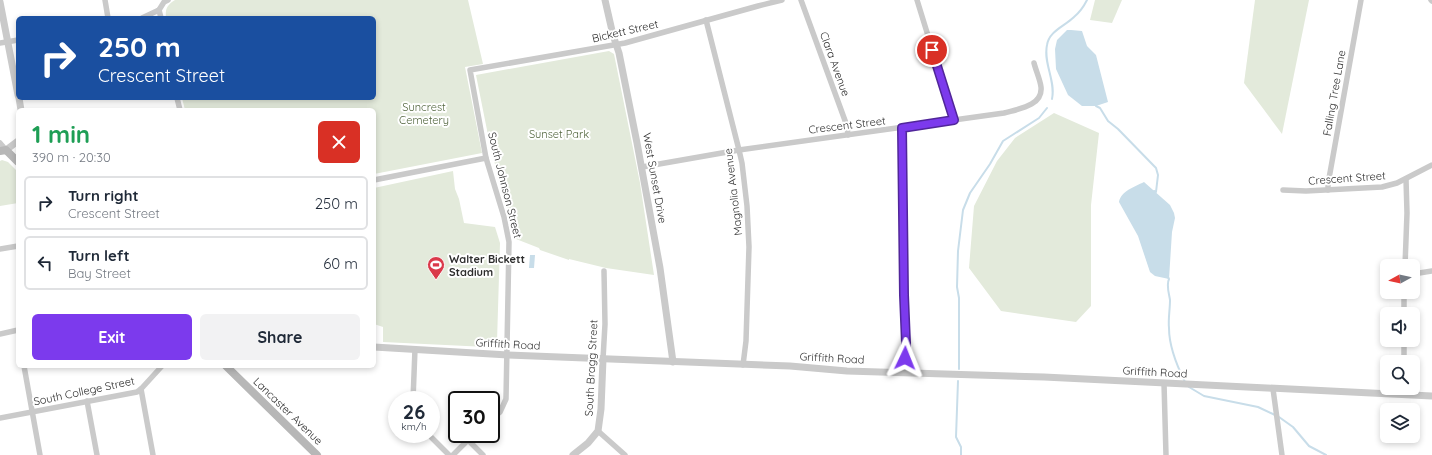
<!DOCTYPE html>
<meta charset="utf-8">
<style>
:root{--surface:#fff;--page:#f2f2f3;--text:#1f2937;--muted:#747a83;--line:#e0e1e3;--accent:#7c3aed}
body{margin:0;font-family:Quicksand,sans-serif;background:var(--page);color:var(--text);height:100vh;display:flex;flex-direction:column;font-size:15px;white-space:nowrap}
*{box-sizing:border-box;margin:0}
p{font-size:13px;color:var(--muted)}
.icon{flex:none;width:22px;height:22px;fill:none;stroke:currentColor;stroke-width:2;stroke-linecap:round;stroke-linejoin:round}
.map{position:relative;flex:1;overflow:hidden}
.side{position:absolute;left:16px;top:108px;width:360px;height:260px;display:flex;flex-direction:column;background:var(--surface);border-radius:6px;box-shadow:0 2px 6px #0003}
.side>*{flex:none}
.top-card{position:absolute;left:16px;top:16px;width:360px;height:84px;border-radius:6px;box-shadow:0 2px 6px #0003;background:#1a4fa0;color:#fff;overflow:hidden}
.needle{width:26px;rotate:262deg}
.controls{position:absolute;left:1380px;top:259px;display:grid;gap:8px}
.controls a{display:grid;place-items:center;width:40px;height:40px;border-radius:6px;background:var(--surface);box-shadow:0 2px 6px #0003;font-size:20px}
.speed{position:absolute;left:388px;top:391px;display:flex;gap:8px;font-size:20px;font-weight:700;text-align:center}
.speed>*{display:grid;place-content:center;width:52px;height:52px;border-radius:50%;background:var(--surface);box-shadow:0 2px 6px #0003;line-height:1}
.speed small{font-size:10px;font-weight:400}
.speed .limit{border:2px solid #111;border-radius:6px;background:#fff;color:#111}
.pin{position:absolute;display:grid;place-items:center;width:34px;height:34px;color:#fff;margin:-17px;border:2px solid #fff;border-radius:50%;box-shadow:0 1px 4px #0007}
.me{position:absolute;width:44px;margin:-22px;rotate:2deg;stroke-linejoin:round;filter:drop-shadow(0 0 3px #0008)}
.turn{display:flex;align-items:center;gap:14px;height:84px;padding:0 16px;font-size:18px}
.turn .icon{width:52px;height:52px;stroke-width:2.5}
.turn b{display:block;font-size:28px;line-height:34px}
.round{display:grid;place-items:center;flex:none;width:42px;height:42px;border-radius:6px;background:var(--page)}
.summary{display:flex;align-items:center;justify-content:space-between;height:68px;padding:0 16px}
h1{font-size:24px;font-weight:800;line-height:30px;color:#1e9e55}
.cta{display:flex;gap:8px;margin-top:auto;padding:8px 16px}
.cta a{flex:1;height:46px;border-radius:6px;background:var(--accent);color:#fff;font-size:16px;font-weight:800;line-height:46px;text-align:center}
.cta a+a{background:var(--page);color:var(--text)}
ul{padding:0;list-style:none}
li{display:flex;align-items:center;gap:12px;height:54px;margin:0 8px 6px;padding:0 8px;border:2px solid var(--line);border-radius:6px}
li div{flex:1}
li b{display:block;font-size:15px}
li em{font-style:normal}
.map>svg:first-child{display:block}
.green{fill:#e3eadb}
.water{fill:#c8dde9}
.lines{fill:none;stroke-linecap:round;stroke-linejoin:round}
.stream{stroke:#c8dde9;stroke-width:2}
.minor{stroke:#cacaca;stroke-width:5.5}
.tertiary{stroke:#cacaca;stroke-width:7}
.secondary{stroke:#b7b7b7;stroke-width:8}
.route-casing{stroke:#51269a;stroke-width:10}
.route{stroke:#7c3aed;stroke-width:7}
.labels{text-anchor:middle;stroke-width:4;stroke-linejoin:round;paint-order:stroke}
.street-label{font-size:11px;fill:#2d2d2d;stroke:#fff}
.park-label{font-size:11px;fill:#51653d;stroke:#fff}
.poi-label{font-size:11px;font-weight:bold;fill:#2d2d2d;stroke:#fff;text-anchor:start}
</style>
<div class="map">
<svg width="1432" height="455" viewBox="0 0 1432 455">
<rect width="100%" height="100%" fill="#fff"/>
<!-- green -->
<g class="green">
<path d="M175,0H468L483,64L465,67L482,153L374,174V110H185L182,98H374V18H166C165,9 167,5 175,0Z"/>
<polygon points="1095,0 1122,0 1112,23 1090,20"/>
<polygon points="1255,0 1309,0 1282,134 1244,83"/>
<polygon points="609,51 614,54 640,183 654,275 606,268 569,259 569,260 540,250 539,248 516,239 491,150 476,75"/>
<polygon points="1054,113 1099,133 1091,205 1091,306 1076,322 1001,311 969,268 974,206 997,161 1015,138"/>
<polygon points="2,160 8,162 18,172 18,203 0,206 0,161"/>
<polygon points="453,171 455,189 459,199 464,223 495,227 500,243 497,342 493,343 487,347 383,342 383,327 374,324 374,188"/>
</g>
<!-- water -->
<g class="water">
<polygon points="1067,30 1071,30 1082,31 1087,46 1096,55 1108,102 1096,106 1082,106 1068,95 1056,69 1055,49 1057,40"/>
<path d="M1144,182L1170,205L1174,213L1175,218L1172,232L1169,279L1155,276L1150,272L1138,236L1119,202C1121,191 1134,187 1144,182Z"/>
<polygon points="530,255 535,255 534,268 529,268"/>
</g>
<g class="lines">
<!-- stream -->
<g class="stream">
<path d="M1052,99C1056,81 1043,63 1047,45C1049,31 1065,26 1074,17C1080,12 1084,6 1087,0"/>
<polyline points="1096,106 1100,108 1108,121 1118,129 1156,168 1158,175 1156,192 1154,191"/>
<path d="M1168,277L1169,279C1166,285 1169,293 1170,300C1170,310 1168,319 1169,328C1169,347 1177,366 1185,382"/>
<polyline points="959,369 959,298 957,287 958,251 963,210 970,193 990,164 1003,141 1039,118 1047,108"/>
<polyline points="958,381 956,437 961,447 961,455"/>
<polyline points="1189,387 1204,396 1258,407 1275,415"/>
<polyline points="1279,417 1293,427 1309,446 1326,455"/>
</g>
<!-- minor -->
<g class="minor">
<polyline points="105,0 108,18"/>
<polyline points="801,0 847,126 848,135"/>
<polyline points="917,0 954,120"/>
<polyline points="1431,0 1432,1"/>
<polyline points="159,10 161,18"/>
<polyline points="142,18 159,10 164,2 168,0"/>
<polyline points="706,20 739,150 742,163 747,206 749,247 746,341 743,365"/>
<polyline points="0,43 18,40"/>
<polyline points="177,98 180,110"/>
<polyline points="902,128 904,295 906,343 905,372"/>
<polyline points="0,143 6,150"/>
<path d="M642,167L739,150L1004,113C1018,109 1043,106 1041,87C1040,79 1036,71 1034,63"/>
<polyline points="374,180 486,158"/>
<polyline points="1283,190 1306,191 1382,187 1397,183 1432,165"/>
<polyline points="1328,190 1328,184 1361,0"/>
<polyline points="0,249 18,246"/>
<polyline points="1405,266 1407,213 1406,179"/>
<polyline points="1413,274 1432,271"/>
<polyline points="1404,314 1404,292"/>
<polyline points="0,334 18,330"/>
<polyline points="603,359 605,324 604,271"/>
<polyline points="1404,362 1404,340"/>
<polyline points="24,366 40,455"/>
<polyline points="1164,383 1166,455"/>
<polyline points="141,389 153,455"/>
<polyline points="1273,389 1282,455"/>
<polyline points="1404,394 1404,388"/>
<polyline points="413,400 415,349"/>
<polyline points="87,401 97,455"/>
<polyline points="0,418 137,392 141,389 162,366"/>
<polyline points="491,419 500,412 506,399 509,242 504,217 486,158 470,70 625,43 758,6 782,0"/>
<polyline points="598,431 625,455"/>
<polyline points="428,434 449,455"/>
<polyline points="468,440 483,455"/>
<polyline points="453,455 474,434"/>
</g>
<!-- tertiary -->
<g class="tertiary">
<polyline points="605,0 613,35 619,53 637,143 660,268 673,362"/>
<polyline points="0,2 18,95"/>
<polyline points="19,98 21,110"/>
<polyline points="6,150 18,141"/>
<polyline points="374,347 508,355 790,366 847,371 1044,377 1432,396"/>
<polyline points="573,455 588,443 598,431 601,409 603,359"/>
</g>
<!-- secondary -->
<g class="secondary">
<polyline points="0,151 6,150 18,162"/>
<polyline points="226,366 317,455"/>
</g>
</g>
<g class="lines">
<defs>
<polyline id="route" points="905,358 906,343 904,295 902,128 954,120 932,50"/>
</defs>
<!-- route casing -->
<use href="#route" class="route-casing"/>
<!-- route -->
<use href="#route" class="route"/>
</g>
<!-- icons -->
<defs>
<symbol id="stadium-pin" viewBox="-11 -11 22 30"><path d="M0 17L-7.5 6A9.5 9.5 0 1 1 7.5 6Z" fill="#da394a" stroke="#fff"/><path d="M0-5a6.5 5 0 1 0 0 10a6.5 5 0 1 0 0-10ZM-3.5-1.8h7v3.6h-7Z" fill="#fff"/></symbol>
</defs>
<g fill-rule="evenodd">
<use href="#stadium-pin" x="426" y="255" width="20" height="27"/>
</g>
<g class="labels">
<!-- street labels -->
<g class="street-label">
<text transform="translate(625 31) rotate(-13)" y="4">Bickett Street</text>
<text transform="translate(835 64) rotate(70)" y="4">Clara Avenue</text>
<text transform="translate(1334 93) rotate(-80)" y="4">Falling Tree Lane</text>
<text transform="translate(847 125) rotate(-7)" y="4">Crescent Street</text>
<text transform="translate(655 178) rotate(80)" y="4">West Sunset Drive</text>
<text transform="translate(1347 178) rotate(-4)" y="4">Crescent Street</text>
<text transform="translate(505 185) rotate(76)" y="4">South Johnson Street</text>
<text transform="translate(733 192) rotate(-97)" y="4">Magnolia Avenue</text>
<text transform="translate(508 344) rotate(3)" y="4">Griffith Road</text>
<text transform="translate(832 358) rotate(3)" y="4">Griffith Road</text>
<text transform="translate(591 368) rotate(-87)" y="4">South Bragg Street</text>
<text transform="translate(1155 372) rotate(3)" y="4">Griffith Road</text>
<text transform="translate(84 391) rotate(-12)" y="4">South College Street</text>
<text transform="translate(288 411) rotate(44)" y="4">Lancaster Avenue</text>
</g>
<!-- park labels -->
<g class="park-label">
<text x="424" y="111">Suncrest<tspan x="424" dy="13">Cemetery</tspan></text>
<text x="559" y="138">Sunset Park</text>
</g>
<!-- poi labels -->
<g class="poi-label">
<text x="449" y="263">Walter Bickett<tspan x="449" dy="13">Stadium</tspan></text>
</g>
</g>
</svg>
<div class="controls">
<a><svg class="needle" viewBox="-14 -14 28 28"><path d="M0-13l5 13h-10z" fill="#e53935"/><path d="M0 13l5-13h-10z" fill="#747a83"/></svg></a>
<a><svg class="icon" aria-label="sound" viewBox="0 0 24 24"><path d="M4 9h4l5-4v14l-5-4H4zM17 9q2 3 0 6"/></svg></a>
<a><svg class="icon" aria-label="search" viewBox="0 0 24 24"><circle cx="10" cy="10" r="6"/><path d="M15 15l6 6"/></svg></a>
<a><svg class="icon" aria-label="layers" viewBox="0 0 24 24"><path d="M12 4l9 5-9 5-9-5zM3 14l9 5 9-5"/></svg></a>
</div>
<div class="speed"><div>26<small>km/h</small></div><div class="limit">30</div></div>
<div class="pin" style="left:932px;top:50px;background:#d93025"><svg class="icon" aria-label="arrive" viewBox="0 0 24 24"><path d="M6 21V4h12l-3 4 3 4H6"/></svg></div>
<svg class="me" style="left:905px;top:358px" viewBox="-20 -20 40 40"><path d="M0-17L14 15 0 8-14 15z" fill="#7c3aed" stroke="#fff" stroke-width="4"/></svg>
<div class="top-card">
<div class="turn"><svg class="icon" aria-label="right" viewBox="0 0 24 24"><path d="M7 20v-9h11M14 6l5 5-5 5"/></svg><div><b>250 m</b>Crescent Street</div></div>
</div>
<section class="side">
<div class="summary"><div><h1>1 min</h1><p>390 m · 20:30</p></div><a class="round" style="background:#d93025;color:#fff"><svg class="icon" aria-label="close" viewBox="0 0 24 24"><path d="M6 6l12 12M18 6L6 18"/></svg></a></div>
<ul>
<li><svg class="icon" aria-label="right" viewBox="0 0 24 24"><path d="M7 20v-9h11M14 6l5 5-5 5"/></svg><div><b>Turn right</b><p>Crescent Street</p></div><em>250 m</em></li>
<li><svg class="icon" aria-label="left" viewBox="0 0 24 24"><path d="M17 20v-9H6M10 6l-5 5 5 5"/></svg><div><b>Turn left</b><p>Bay Street</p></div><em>60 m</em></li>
</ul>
<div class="cta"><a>Exit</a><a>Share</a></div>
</section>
</div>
